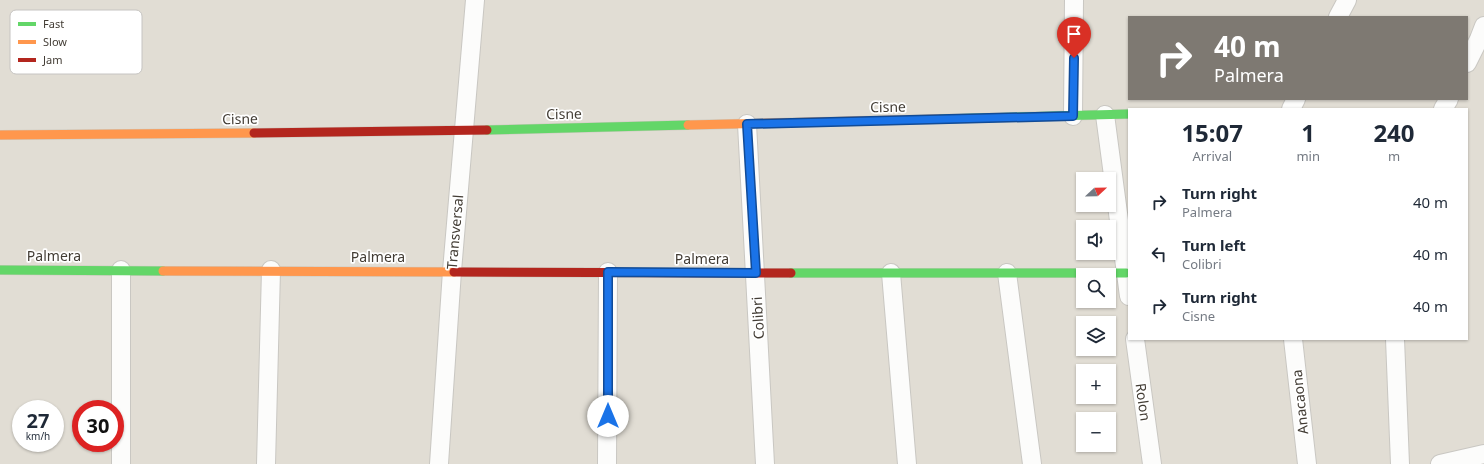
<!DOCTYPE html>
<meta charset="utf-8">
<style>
:root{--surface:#fff;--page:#f6f6f7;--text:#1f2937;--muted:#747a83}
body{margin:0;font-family:"Noto Sans",sans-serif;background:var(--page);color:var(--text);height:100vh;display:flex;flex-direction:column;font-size:15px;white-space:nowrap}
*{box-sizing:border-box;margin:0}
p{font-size:13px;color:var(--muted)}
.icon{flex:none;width:22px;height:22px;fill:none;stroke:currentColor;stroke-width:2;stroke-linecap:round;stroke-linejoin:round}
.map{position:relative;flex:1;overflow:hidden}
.details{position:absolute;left:1128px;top:108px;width:340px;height:232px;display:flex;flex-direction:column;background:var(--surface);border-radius:0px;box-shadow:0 1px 3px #0004}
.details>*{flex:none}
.guide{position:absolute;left:1128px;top:16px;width:340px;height:84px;border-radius:0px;box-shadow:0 1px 3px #0004;background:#7e7972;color:#fff;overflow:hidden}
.needle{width:26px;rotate:68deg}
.buttons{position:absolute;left:1076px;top:172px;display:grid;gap:8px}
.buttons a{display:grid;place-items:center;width:40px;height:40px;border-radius:0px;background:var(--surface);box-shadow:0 1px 3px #0004;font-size:20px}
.speed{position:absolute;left:12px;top:400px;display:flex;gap:8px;font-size:20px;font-weight:700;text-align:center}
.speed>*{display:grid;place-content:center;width:52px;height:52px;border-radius:50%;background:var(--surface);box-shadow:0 1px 3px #0004;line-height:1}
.speed small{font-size:10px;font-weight:400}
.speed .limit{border:6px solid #d22;background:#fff;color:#111}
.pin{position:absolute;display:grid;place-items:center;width:34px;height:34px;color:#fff;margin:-41px -17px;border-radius:50% 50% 50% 0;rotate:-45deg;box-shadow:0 0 4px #0007}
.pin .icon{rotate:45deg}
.me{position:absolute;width:44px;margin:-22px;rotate:0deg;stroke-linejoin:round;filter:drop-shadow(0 0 3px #0008)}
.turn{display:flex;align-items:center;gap:14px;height:84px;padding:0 20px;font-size:18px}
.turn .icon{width:52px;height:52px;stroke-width:2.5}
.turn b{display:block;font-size:28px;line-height:34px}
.eta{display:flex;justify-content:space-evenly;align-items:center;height:68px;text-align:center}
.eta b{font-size:24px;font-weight:700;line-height:28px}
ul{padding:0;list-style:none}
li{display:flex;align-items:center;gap:12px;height:52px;padding:0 20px}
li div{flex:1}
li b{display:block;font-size:15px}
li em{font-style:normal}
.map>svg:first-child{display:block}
.residential{fill:#e1ddd4;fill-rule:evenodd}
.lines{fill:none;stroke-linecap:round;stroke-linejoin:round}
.street-casing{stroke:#c9c7c2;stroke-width:20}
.fast-casing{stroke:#ccc8be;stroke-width:10}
.slow-casing{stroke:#ccc8be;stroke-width:10}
.jam-casing{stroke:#ccc8be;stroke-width:10}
.street{stroke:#fcfcfb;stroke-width:18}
.fast{stroke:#63d668;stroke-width:9}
.slow{stroke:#ff974d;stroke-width:9}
.jam{stroke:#b3261e;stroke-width:9}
.route-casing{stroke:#114b97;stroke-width:10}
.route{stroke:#1a73e8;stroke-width:7}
.labels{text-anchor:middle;stroke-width:3.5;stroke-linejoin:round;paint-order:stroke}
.street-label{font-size:14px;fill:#423c34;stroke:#fff}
.key{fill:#fff;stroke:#c6c4c2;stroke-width:1}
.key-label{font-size:11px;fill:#423c34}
</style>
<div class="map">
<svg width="1484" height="464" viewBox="0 0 1484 464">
<rect width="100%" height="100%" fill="#edebe6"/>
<!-- residential -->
<path class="residential" d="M0,0H1484V464H0ZM1129,17H1467V99H1129ZM1129,109H1467V339H1129ZM1083,179H1109V205H1083ZM1083,227H1109V253H1083ZM1083,275H1109V301H1083ZM1083,323H1109V349H1083ZM1083,371H1109V397H1083ZM21,409H55V443H21ZM81,409H115V443H81ZM1083,419H1109V445H1083Z"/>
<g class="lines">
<defs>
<g id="street">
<polyline points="1338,17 1347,0"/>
<polyline points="1467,63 1479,39 1484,26"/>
<polyline points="1291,109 1296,99"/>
<polyline points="1443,109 1449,99"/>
<polyline points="1105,115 1129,296"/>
<polyline points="1073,116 1074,0"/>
<polyline points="747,124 765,464"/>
<polyline points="121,270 121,464"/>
<polyline points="891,273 907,464"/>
<polyline points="1007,273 1032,464"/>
<polyline points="1135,339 1152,464"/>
<polyline points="1293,339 1307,464"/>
<polyline points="1395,339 1400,464"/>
<polyline points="266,464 271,270"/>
<polyline points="439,464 452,271 475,0"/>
<polyline points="607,464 608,272"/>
<polyline points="1440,464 1484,454"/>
</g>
<g id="fast">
<polyline points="940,119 1129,114"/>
<polyline points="487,130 688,125"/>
<polyline points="0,270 163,271"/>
<polyline points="791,273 1126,273"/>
</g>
<g id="slow">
<polyline points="688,125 940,119"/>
<polyline points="0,135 254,133"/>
<polyline points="163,271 454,272"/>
</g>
<g id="jam">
<polyline points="254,133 487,130"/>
<polyline points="454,272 791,273"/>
</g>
</defs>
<!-- street casing -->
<use href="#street" class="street-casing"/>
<!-- fast casing -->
<use href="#fast" class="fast-casing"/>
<!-- slow casing -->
<use href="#slow" class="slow-casing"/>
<!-- jam casing -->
<use href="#jam" class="jam-casing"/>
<!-- street -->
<use href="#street" class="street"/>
<!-- fast -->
<use href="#fast" class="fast"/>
<!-- slow -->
<use href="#slow" class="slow"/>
<!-- jam -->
<use href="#jam" class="jam"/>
</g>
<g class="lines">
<defs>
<polyline id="route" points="608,416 608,272 756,273 747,124 1073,116 1074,58"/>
</defs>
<!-- route casing -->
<use href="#route" class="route-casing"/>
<!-- route -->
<use href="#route" class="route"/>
</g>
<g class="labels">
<!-- street labels -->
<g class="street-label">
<text transform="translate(888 107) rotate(-1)" y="5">Cisne</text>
<text transform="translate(564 114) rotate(-1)" y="5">Cisne</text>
<text transform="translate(240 119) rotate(-1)" y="5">Cisne</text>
<text transform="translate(455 232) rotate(-85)" y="5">Transversal</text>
<text x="54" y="261">Palmera</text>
<text x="378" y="262">Palmera</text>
<text x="702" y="264">Palmera</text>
<text transform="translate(758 318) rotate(-93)" y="5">Colibri</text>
<text transform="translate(1143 402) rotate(82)" y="5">Rolon</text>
<text transform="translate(1300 402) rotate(-96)" y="5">Anacaona</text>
</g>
</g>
<!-- legend -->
<rect x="10" y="10" width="132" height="64" rx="6" class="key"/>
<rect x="18" y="22" width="18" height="4" fill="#63d668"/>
<rect x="18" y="40" width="18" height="4" fill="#ff974d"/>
<rect x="18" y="58" width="18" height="4" fill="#b3261e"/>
<g class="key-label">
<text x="43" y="28">Fast</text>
<text x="43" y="46">Slow</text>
<text x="43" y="64">Jam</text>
</g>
</svg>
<div class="buttons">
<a><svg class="needle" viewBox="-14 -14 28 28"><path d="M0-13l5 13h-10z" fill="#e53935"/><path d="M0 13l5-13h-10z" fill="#747a83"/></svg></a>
<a><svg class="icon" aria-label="sound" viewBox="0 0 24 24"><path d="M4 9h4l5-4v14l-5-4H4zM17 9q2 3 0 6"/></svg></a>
<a><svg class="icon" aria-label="search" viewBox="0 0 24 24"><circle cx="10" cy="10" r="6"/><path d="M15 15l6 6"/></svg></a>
<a><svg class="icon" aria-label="layers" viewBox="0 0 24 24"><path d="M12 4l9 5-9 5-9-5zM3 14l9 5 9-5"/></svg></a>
<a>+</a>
<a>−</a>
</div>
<div class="speed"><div>27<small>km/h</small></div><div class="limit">30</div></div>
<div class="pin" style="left:1074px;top:58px;background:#d93025"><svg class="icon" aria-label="arrive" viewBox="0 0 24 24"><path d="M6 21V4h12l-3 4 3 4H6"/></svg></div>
<svg class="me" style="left:608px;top:416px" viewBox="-20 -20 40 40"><circle r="19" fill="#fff"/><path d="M0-13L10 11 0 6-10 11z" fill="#1a73e8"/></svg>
<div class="guide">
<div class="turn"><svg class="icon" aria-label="right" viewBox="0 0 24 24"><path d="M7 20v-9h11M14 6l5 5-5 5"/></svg><div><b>40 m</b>Palmera</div></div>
</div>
<section class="details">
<div class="eta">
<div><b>15:07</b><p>Arrival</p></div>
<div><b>1</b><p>min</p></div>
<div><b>240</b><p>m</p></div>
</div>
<ul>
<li><svg class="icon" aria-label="right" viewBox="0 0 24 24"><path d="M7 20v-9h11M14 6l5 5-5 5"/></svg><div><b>Turn right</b><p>Palmera</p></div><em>40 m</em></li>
<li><svg class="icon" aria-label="left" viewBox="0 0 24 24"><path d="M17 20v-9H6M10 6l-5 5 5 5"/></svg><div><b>Turn left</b><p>Colibri</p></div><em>40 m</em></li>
<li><svg class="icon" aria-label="right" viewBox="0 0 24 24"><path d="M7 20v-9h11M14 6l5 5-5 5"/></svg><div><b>Turn right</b><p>Cisne</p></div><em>40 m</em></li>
</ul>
</section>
</div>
